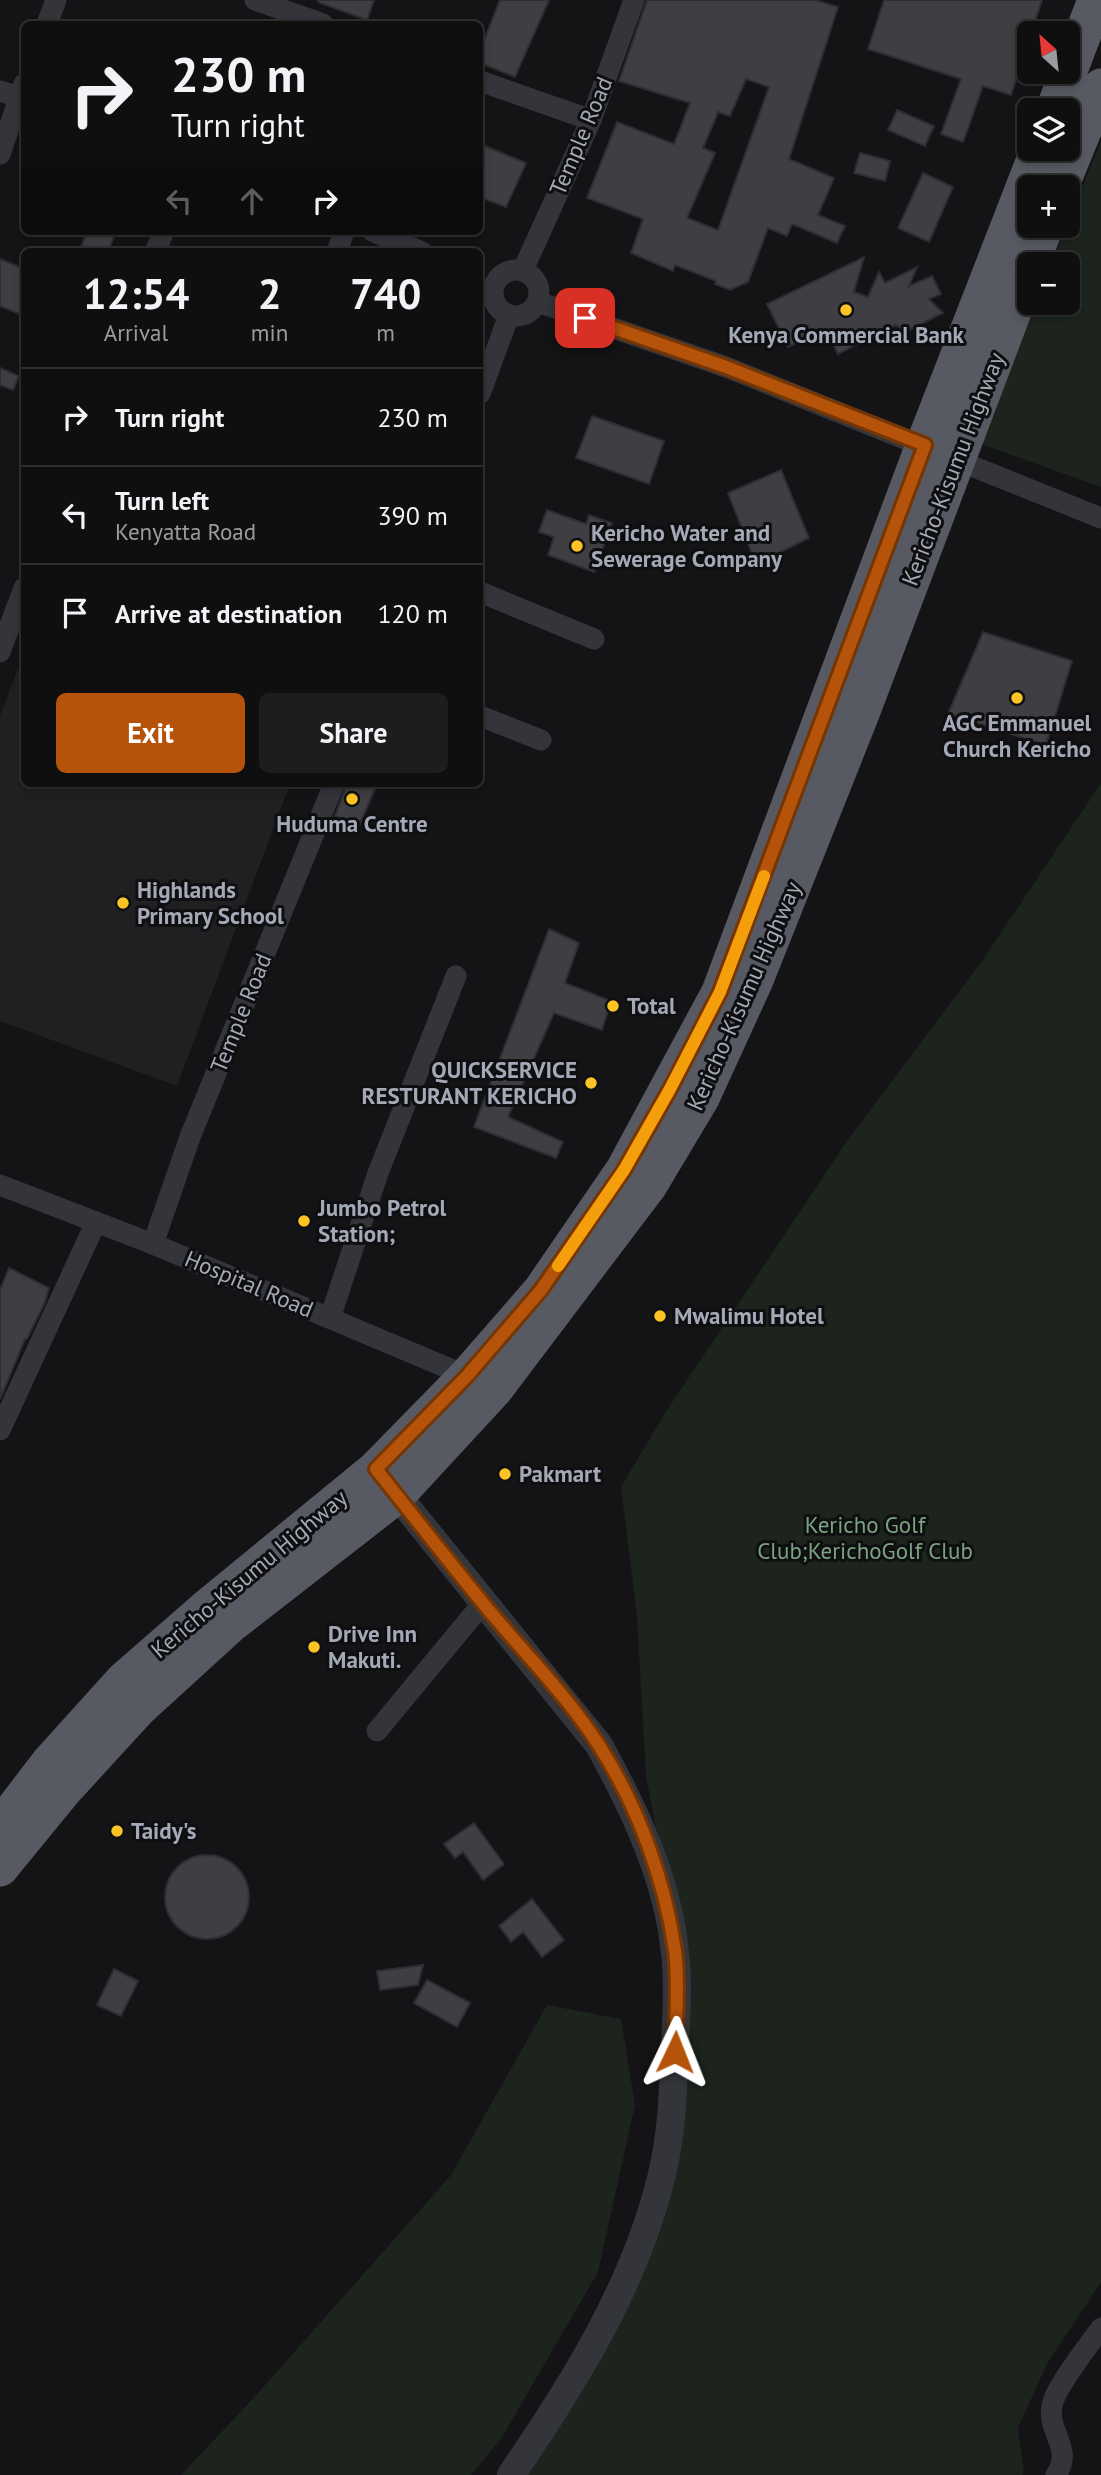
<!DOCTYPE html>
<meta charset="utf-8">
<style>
:root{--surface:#0f0f10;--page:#1d1d1e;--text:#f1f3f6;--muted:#9b9c9f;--line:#2f2f30;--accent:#b45309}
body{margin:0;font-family:"PT Sans",sans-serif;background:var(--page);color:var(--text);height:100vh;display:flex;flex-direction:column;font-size:26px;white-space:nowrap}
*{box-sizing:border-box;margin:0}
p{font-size:23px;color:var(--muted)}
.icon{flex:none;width:38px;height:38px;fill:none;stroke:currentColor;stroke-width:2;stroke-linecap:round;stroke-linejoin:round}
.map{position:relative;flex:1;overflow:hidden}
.details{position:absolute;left:21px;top:248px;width:462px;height:539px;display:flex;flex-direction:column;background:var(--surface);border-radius:10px;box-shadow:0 4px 10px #0003,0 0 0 2px var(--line)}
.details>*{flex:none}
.hud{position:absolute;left:21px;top:21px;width:462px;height:214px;border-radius:10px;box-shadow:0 4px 10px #0003,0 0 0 2px var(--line);background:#0f0f10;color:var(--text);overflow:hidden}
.needle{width:46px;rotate:333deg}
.tools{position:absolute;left:1017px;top:21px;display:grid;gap:14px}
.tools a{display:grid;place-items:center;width:63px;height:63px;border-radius:10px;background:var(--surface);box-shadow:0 4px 10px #0003,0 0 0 2px var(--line);font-size:35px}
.pin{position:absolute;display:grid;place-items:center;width:60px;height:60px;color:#fff;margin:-30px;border-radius:14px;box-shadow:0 4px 10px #0006}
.me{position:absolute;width:77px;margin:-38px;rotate:2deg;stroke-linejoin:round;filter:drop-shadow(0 0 5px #0008)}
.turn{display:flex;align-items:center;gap:24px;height:147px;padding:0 35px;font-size:32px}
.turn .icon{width:91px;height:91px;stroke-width:2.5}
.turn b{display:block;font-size:49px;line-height:60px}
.lanes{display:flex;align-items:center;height:66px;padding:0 35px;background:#0003;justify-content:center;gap:35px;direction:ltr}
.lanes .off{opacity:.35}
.eta{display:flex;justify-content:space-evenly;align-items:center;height:119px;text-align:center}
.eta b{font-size:42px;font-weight:600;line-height:49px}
.action{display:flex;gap:14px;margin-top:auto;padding:14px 35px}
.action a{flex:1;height:80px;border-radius:10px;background:var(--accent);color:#fff;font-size:28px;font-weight:600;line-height:80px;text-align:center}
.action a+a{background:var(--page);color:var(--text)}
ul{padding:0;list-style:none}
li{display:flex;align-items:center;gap:21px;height:98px;padding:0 35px;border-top:2px solid var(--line)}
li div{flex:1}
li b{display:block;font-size:26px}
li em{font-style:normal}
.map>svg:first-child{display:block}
.built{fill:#202023}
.green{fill:#1c241d}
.building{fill:#3e3e43;stroke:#2e2e32;stroke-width:2;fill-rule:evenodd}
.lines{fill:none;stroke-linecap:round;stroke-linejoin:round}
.minor{stroke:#34353b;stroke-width:21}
.tertiary{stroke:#34353b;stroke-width:28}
.trunk{stroke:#585a63;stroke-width:37}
.route-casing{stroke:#753606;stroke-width:18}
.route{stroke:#b45309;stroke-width:12}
.slow{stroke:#f59e0b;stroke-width:12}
.poi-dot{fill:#fcc325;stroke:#0f0f11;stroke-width:2.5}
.labels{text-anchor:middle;stroke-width:6;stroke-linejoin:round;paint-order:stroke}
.street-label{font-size:23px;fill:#a4a9b7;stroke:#0f0f11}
.poi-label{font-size:23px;font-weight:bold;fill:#a4a9b7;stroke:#0f0f11;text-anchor:start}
.park-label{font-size:23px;fill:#7aa380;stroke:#0f0f11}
</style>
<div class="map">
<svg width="1101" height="2475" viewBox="0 0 1101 2475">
<rect width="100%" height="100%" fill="#141416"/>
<!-- built -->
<polygon class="built" points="18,669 24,671 24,784 290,784 177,1086 0,1021 0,716"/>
<!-- green -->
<g class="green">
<polygon points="1101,141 1101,487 978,443 1035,303 1068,303 1068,264 1051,264"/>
<polygon points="1101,783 1101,2282 1047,2364 1018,2428 1024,2473 1022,2475 515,2475 668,2174 672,1911 646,1776 637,1616 621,1487 665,1413 847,1141 982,961"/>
<polygon points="547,2005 621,2019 635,2105 598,2272 501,2439 471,2475 181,2475 259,2392 451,2175"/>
</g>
<!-- building -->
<g class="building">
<polygon points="318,0 374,0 367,20 318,2"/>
<polygon points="500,0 549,0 515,77 480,63 480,50"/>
<path d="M647,0H815L838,7L789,159L834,178L818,215L845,226L837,243L792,224L787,236L768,228L748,282L730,290L715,284L716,281L675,265L673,271L631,253L643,219L587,198L617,122L674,144L690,103L619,81ZM746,79L769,87L718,230L687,218L715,153L703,148L718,112L730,116Z"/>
<polygon points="884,0 1042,0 1031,33 1029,33 1029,41 1011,95 983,86 963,142 941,134 961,79 868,49"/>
<polygon points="897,110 934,126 925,146 888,130"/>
<polygon points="480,144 526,163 506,207 480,197"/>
<polygon points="860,153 890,161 885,181 854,173"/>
<polygon points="923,173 953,187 929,242 898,228"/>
<polygon points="87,231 116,231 108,252 92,252 81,248"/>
<polygon points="864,257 854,292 868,297 879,272 885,283 917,267 909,286 932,276 941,294 929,299 943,313 905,332 896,325 838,354 826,329 788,347 767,304"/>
<polygon points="0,259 24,269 24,316 0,306"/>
<polygon points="0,368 19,376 13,390 0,385"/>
<polygon points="592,416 664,441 649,484 576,458"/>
<polygon points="781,470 809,538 756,564 728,493"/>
<polygon points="547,510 586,524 589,515 612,523 594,572 548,555 554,537 539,532"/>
<polygon points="983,632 1072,661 1046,745 948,714"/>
<polygon points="347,784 377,784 359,826 335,816"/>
<polygon points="549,929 579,943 565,983 611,1001 602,1030 554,1013 508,1117 563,1142 556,1158 474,1127"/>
<polygon points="9,1268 49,1288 45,1302 27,1339 25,1339 0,1399 0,1290"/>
<polygon points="474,1823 504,1864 483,1880 463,1852 455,1858 444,1844"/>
<circle cx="207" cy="1897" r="42"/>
<polygon points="532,1899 564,1940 542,1957 523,1932 511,1942 499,1926"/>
<polygon points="423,1965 418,1985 380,1990 377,1971"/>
<polygon points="114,1969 138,1981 121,2016 97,2005"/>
<polygon points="427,1980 470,2003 457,2027 414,2003"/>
</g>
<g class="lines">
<!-- minor -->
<g class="minor">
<polyline points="255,0 323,24"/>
<polyline points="47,24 56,0"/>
<polyline points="480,81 591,120"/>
<polyline points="0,91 24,99"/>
<polyline points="0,154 24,84"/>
<polyline points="372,231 422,252"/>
<polyline points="155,252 164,231"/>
<polyline points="337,252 344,231"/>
<circle cx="516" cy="293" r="23"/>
<polyline points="523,270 591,120 634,0"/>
<polyline points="538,302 726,367 1101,518"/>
<polyline points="480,394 509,315"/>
<polyline points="480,592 594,639"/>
<polyline points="0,652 24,588"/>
<polyline points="480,716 541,740"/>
<polyline points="0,1185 153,1244 474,1379"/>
<polyline points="153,1244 190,1137 334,784"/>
<polyline points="330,1318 378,1173 456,976"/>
<polyline points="0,1430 96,1222"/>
<polyline points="377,1731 483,1603"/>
<path d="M1056,2475C1075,2447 1044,2431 1053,2402C1058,2384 1089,2345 1101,2328"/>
</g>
<!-- tertiary -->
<path class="tertiary" d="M384,1479L599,1745C634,1809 668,1879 675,1953C679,1983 676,2017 675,2048C673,2090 672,2133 662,2174C636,2284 574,2383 511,2475"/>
<!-- trunk -->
<g class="trunk">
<polyline points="1054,110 1096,0"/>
<polyline points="1060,187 1101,87"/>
<polyline points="1031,264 1045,226"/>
<polyline points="0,1827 49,1763 124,1680 210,1605 376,1469 467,1376 541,1291 624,1170 720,992 924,445 1039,149"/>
<polyline points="0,1868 63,1791 139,1708 230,1625 397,1495 494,1390 649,1185 701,1098 755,980 862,711 1029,269"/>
</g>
</g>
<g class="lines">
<defs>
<path id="route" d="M585,318L726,367L925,445L720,992L670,1089L624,1170L541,1290L467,1376L376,1469C411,1513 446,1558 482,1602C521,1650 567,1695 600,1747C638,1807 665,1880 675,1951C679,1983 676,2019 675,2052"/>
</defs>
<!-- route casing -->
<use href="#route" class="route-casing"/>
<!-- route -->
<use href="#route" class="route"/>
<!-- slow -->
<polyline class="slow" points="558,1266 624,1170 670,1089 720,992 764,876"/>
</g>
<!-- markers -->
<g class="poi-dot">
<circle cx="846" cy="310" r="7"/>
<circle cx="577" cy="546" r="7"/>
<circle cx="1017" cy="698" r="7"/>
<circle cx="352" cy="799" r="7"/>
<circle cx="123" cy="903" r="7"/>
<circle cx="613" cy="1006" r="7"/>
<circle cx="591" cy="1083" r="7"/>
<circle cx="304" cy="1221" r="7"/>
<circle cx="660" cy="1316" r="7"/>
<circle cx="505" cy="1474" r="7"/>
<circle cx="314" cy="1647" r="7"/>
<circle cx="117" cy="1831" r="7"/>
</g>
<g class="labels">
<!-- street labels -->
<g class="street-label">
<text transform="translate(581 136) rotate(-67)" y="8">Temple Road</text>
<text transform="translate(953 469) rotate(-69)" y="8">Kericho-Kisumu Highway</text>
<text transform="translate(744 996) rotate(-66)" y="8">Kericho-Kisumu Highway</text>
<text transform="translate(241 1013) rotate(-68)" y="8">Temple Road</text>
<text transform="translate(249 1284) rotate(23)" y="8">Hospital Road</text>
<text transform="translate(249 1574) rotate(-40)" y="8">Kericho-Kisumu Highway</text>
</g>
<!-- poi labels -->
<g class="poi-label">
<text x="846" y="343" text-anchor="middle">Kenya Commercial Bank</text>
<text x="591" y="541">Kericho Water and<tspan x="591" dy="26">Sewerage Company</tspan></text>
<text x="1017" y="731" text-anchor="middle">AGC Emmanuel<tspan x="1017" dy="26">Church Kericho</tspan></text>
<text x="352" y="832" text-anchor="middle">Huduma Centre</text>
<text x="137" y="898">Highlands<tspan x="137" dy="26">Primary School</tspan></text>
<text x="627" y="1014">Total</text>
<text x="577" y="1078" text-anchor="end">QUICKSERVICE<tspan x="577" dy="26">RESTURANT KERICHO</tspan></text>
<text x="318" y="1216">Jumbo Petrol<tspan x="318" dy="26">Station;</tspan></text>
<text x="674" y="1324">Mwalimu Hotel</text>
<text x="519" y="1482">Pakmart</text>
<text x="328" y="1642">Drive Inn<tspan x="328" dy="26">Makuti.</tspan></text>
<text x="131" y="1839">Taidy's</text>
</g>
<!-- park labels -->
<g class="park-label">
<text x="865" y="1533">Kericho Golf<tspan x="865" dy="26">Club;KerichoGolf Club</tspan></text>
</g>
</g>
</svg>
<div class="tools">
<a><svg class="needle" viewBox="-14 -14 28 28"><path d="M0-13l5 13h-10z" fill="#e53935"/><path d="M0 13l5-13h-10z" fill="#9b9c9f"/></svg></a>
<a><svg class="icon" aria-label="layers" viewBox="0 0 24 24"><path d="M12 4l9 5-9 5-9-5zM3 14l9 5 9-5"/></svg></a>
<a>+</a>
<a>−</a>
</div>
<div class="pin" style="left:585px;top:318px;background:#d93025"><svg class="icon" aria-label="arrive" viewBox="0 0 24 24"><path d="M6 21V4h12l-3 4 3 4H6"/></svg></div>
<svg class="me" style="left:675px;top:2052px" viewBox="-20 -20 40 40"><path d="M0-17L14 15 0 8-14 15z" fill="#b45309" stroke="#fff" stroke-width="4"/></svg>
<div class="hud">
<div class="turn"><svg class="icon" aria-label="right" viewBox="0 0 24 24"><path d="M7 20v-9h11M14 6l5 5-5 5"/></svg><div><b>230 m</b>Turn right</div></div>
<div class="lanes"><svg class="icon off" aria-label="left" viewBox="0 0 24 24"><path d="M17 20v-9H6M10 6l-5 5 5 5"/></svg><svg class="icon off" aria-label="ahead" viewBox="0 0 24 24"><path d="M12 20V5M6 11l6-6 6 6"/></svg><svg class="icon" aria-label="right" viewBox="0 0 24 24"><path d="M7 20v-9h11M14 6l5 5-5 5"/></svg></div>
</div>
<section class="details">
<div class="eta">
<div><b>12:54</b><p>Arrival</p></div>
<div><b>2</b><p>min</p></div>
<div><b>740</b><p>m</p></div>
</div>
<ul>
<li><svg class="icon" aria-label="right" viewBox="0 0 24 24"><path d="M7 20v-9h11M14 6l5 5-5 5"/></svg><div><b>Turn right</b></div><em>230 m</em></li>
<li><svg class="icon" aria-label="left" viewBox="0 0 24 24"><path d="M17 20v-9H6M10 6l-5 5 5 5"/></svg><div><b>Turn left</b><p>Kenyatta Road</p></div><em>390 m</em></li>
<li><svg class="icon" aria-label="arrive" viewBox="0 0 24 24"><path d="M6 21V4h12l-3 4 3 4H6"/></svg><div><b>Arrive at destination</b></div><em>120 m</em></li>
</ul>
<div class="action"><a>Exit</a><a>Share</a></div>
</section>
</div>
